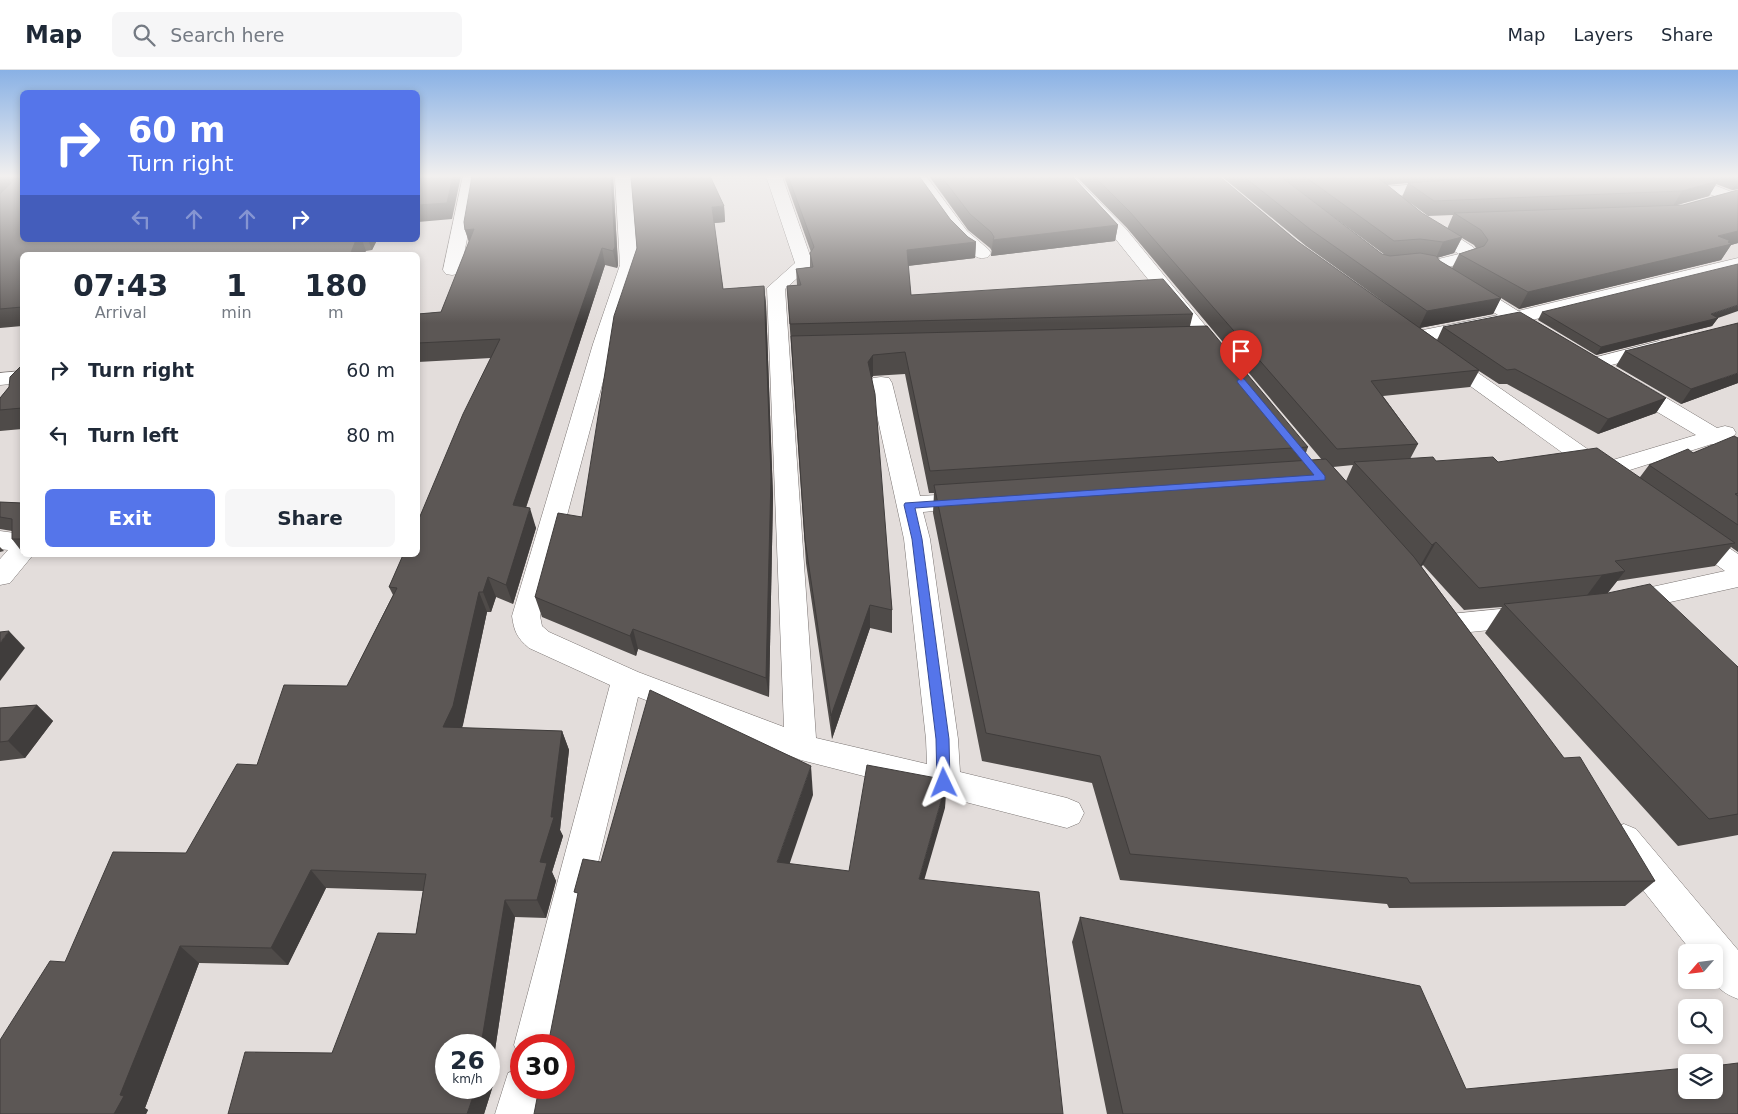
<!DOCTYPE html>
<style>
:root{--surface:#fff;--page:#f6f6f7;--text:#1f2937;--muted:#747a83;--line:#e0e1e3;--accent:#5575ea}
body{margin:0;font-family:"DejaVu Sans",sans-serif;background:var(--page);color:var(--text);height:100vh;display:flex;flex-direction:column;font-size:19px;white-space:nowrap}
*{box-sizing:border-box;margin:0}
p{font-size:16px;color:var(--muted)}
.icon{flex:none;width:28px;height:28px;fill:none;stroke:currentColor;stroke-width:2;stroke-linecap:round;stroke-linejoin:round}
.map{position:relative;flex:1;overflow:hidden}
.drawer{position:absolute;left:20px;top:182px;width:400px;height:305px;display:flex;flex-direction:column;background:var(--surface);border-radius:8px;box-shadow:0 2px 8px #0003}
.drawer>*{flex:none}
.top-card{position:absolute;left:20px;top:20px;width:400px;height:152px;border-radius:8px;box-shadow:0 2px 8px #0003;background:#5575ea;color:#fff;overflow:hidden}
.needle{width:32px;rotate:242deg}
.fabs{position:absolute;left:1678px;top:874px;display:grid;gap:10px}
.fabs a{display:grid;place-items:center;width:45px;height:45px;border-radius:8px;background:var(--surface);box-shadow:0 2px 8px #0003;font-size:25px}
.speed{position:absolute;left:435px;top:964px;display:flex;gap:10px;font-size:25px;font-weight:700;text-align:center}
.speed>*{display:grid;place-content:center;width:65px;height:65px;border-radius:50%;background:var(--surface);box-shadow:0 2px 8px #0003;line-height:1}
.speed small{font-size:12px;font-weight:400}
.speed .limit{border:8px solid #d22;background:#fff;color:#111}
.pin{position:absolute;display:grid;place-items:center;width:42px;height:42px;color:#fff;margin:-51px -21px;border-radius:50% 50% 50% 0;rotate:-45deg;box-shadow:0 0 5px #0007}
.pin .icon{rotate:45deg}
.me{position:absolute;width:55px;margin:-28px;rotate:358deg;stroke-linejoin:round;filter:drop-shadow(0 0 4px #0008)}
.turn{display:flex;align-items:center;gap:18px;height:105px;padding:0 25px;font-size:22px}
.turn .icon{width:65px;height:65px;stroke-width:2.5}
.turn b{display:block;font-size:35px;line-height:42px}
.lanes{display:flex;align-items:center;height:48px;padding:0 25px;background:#0003;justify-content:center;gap:25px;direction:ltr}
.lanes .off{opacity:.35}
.eta{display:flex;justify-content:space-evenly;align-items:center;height:85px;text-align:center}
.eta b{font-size:30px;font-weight:600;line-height:35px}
.action{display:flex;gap:10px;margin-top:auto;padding:10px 25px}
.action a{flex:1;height:58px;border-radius:8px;background:var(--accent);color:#fff;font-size:20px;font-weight:600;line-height:58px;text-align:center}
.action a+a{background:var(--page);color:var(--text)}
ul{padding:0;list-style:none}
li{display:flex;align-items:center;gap:15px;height:65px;padding:0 25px}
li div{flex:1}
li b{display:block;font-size:19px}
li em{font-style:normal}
header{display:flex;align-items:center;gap:30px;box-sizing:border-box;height:70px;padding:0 25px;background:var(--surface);border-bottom:1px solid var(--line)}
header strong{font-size:24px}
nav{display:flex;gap:28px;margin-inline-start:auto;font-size:18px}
.search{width:350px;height:45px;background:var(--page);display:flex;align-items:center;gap:12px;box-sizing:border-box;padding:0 18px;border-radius:8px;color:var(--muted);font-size:19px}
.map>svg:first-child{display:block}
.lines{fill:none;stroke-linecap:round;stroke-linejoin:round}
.minor-casing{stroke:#7a7472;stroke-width:1}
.minor{fill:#fff;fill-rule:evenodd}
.wall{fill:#4f4b49;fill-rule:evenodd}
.shaded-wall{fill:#403d3c}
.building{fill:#5c5755;stroke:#403d3c}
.route{fill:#5575ea;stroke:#374c98}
</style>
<header>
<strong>Map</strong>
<div class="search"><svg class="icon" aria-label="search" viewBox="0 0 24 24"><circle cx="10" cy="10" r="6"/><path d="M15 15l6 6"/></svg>Search here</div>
<nav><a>Map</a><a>Layers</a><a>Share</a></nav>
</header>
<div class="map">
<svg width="1738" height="1044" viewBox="0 0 1738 1044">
<rect width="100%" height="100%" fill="#e3dddb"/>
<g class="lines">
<defs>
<g id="minor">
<polygon points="463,106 479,106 461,200 458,204 452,205 446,204 443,200"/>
<path d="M615,106H631L638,195L613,274L540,546L542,556L549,562L638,602L784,657L767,218L795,193L766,106H782L813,194L785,219L816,668L927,694L926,669L904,469L870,313L873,308L881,307L889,308L892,313L920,426L971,423L980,425L983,431L980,437L923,442L930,469L958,669L960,702L1067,728L1079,733L1084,743L1079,753L1067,758L801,690L638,627L554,975H521V990L514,975L610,615L529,578C517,568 514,561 512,546L593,274L620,195Z"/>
<path d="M911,106H926L967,161L988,179L991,183L988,187C984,188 981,189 977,187C955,178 925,127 911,106Z"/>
<polygon points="1058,106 1074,106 1126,159 1227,282 1230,286 1227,290 1220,292 1213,290 1114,167"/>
<polygon points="1668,106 1691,106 1737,124 1738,128 1731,132 1725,130 1670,109"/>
<polygon points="1443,112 1449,114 1451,117 1449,120 1382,127 1376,125 1374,122 1376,119 1382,117"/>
<path d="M1427,150L1433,151L1473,177L1479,186L1476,190L1448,197L1518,241L1738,188V198L1532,250L1548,260L1551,264L1548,268C1534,272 1523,262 1512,254L1415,273L1408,271L1405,267L1408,263L1498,245L1430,202L1427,198L1430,191L1459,184L1421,159L1419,155L1421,151Z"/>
<polygon points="1659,271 1666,273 1669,277 1666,281 1592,300 1585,298 1582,294 1585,290"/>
<polygon points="1444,282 1451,284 1606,392 1696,365 1622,321 1619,316 1622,311 1630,310 1638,311 1717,358 1725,356 1733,358 1736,363 1733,367 1738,370 1738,387 1730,385 1712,374 1614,405 1612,407 1604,409 1596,407 1437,292 1434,288 1437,284"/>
<polygon points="22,301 22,313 0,315 0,303"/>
<polygon points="1692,456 1701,459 1738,484 1738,517 1625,542 1615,539 1611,532 1615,525 1725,501 1683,471 1679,465 1683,459"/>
<polygon points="0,461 22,464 22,485 33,485 10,513 0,515 0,489 8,480 0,479"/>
<polygon points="1530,536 1540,539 1544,546 1540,553 1530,556 1450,564 1440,561 1436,554 1440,547 1450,544"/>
<path d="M1624,754L1636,759L1738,880V929C1710,918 1714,909 1714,882H1692L1612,781L1607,770L1612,759Z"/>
<polygon points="521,998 521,1018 544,1018 537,1044 495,1044 508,1003"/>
</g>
</defs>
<!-- minor casing -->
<use href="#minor" class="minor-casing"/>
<!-- minor -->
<use href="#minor" class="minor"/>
</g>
<!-- wall -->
<g class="wall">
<polygon points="0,106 22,170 377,170 372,180 366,181 22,185 22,256 0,258"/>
<polygon points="472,106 613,106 618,195 617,198 605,195 526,438 536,458 513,534 496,527 491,542 487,542 462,658 562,661 569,680 560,760 563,766 552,802 556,811 546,848 515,847 492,1000 496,1006 484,1044 228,1044 332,983 416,864 423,821 326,818 288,895 199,893 145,1038 148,1040 146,1044 0,1044 65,892 186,783 257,695 347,616 393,525 389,517 491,288 418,292 418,244 441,242 469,172 465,160"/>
<path d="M784,106H919L950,149L968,167L976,172L975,188L908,196L911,225L1193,244L1190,256L1308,377L1303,391L1322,390L1127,158L1076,106H1219L1297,171L1392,238L1306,176L1221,106H1738V119L1732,120L1716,114L1709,126L1677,135H1683L1738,120V173L1731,175L1721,190L1519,239L1501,228L1493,244L1420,258L1437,270L1443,257L1666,328L1656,343L1598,364L1507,314H1499L1479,301L1470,317L1383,326L1418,374L1410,389L1436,391L1498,392L1640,407L1649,395L1693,383L1738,368V482L1731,477L1715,496L1617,511L1607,523L1738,597V765L1678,776L1485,563L1502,537L1464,540L1423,495L1421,496L1655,811L1625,836L1389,838L1387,834L1120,810L1092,713L982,691L933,443L934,423H929L905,304L873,306L872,308L892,540V563L870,558L832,669L806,493L787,216L797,215L796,199L810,197V183L811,182ZM1285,111L1385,185L1382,184ZM1408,113L1402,127L1387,115ZM1409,132L1428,146L1453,145L1447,159L1422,143ZM1462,168L1474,175L1476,178L1459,184L1452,198L1440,191L1437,188L1454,183ZM1353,395L1346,411L1333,397Z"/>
<polygon points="929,106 1072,106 1118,155 1115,171 991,186 992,181 990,178 968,160"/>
<polygon points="724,136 725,152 714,153 723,219 764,216 766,234 773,427 769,627 638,579 636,586 542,547 535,527 582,447 637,178"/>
<polygon points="1542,242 1718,248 1712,256 1596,285 1538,250"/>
<polygon points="1625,281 1738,313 1681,334 1616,296"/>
<polygon points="22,295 22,359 0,361 0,328 9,317"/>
<polygon points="0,432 22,433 22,482 12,469 12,461 0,459"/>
<polygon points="0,477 4,481 0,482"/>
<polygon points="37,635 53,651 25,688 0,691 0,638"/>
<polygon points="1080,847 1466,1019 1738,1044 1107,1044 1072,872"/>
</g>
<!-- shaded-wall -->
<g class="shaded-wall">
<polygon points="0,106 18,106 0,127"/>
<polygon points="453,106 461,106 452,149 418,152 418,135"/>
<polygon points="611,106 613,106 618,195 617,198 613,181"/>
<polygon points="1718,111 1709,126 1673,136 1682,121"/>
<polygon points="1738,111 1738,119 1732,120"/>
<polygon points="724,136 725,152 714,153 712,137"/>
<polygon points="1118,155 1115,171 991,186 993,170"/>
<polygon points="474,159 471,177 465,160"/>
<polygon points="1738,161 1738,173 1731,175 1721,190 1519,239 1528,222"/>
<polygon points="1462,167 1454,183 1436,188 1443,172"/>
<polygon points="356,170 362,170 366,181 364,185 350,185"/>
<polygon points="368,170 377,170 372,180"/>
<polygon points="976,172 975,188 906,196 907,180"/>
<polygon points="602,178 605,195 520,455 513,435"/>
<polygon points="764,216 766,234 773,427 769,627 766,608"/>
<polygon points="1501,228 1493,244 1419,258 1427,241"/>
<polygon points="1738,235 1738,241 1718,248 1712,256 1596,285 1601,277 1711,244"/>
<polygon points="873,285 873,306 868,313 868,292"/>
<polygon points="1738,303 1738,313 1681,334 1691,319"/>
<polygon points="1666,328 1656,343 1598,364 1608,349"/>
<polygon points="530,438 536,458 513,534 506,515"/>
<polygon points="1436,472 1423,495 1419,498 1432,475"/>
<polygon points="1625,501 1607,524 1585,528 1602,505"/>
<polygon points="488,507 496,527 491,542 483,522"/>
<polygon points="479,522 487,542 463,655 453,677 443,657"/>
<polygon points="870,535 870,558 832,669 831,646"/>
<polygon points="633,559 638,579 636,586 630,566"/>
<polygon points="9,561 25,578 0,611 0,573"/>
<polygon points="37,635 53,651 25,688 8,671"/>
<polygon points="562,661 569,680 560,760 563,766 552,802 556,811 546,848 537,830 540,792 551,747"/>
<polygon points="811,696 813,725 781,819 777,792"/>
<polygon points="947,710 945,738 917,835 919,809"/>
<polygon points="311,800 326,818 288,895 271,878"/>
<polygon points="505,830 515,847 492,1000 496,1006 484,1044 467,1044 476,1018 489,1018 489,975 481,975"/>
<polygon points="180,876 199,893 145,1038 148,1040 146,1044 114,1044 120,1025"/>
</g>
<!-- building -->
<g class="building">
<polygon points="13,106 22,106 22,170 356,170 350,185 22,185 22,237 0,239 0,124 13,111"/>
<polygon points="418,106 453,106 447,133 418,135"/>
<polygon points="472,106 611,106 615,177 613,181 602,178 513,435 530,438 506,515 488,507 483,522 479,522 453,636 443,657 562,661 551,747 554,747 540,792 547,793 537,830 505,830 481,975 446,975 446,1018 476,1018 467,1044 228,1044 245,982 332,983 378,863 416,864 426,804 311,800 271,878 180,876 120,1025 124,1026 114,1044 0,1044 0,970 50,891 65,892 113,782 186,783 237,694 257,695 284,615 347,616 397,518 389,517 403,485 418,485 418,451 463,344 500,269 418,273 418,244 441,242 474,159 465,160 464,152"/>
<polygon points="631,106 710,106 724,136 712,137 723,219 764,216 771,407 766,608 633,559 630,566 535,527 558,443 582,447 614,246 637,178"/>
<polygon points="788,106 919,106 950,149 968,167 976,172 907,180 911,225 1163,209 1193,244 790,254 787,216 801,215 796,199 813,197 810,183 814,177"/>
<polygon points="941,106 1072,106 1118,155 993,170 994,167 991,162 970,144"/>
<polygon points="1094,106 1219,106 1297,171 1479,300 1371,311 1418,374 1337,379 1130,142"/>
<polygon points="1243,106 1280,106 1382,184 1390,186 1420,183 1436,186 1440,191 1501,228 1427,241 1311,160"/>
<polygon points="1304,106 1376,106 1422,143 1462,167 1443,172 1420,169 1394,171"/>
<polygon points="1501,106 1706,106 1718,111 1682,121 1434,131 1408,113 1471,108"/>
<polygon points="1738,120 1738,161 1718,166 1731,171 1728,172 1732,174 1528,222 1459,184 1484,176 1488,170 1481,160 1454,143 1683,135"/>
<polygon points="1738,194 1738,235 1711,244 1718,248 1601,277 1542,242"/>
<polygon points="1520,242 1666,328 1608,349 1515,299 1507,300 1443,257"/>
<polygon points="1738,253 1738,303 1691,319 1625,281"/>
<polygon points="1207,256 1308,377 930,401 905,282 873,285 868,292 875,324 892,540 870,535 831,646 805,470 791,266"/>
<polygon points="22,295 22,338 0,340 0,328 9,317 10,307"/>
<polygon points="1734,366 1738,368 1738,423 1735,424 1738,426 1738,455 1649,395 1688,379 1693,383"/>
<polygon points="1597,378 1735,473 1615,491 1625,501 1602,505 1479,518 1436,472 1432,475 1354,392 1433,387 1436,391 1493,387 1498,392"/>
<polygon points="1326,389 1414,487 1564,688 1580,687 1655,811 1410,813 1407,808 1130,784 1100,686 986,663 934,415"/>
<polygon points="0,432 22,433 22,469 12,469 12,449 0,447"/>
<polygon points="1650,514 1738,597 1738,744 1709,749 1504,534 1608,523"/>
<polygon points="9,561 0,573 0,562"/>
<polygon points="650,620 811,696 777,792 849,801 867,695 947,710 919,809 1039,822 1063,1044 534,1044 539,1018 564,1018 564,975 548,975 578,823 574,822 583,789 601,792"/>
<polygon points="37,635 8,671 0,672 0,638"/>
<polygon points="1080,847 1420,916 1466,1019 1686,998 1686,1020 1714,1020 1714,996 1738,993 1738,1044 1123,1044"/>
</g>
<!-- sky -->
<linearGradient id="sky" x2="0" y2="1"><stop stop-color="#89b1e5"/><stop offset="0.42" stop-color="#f2f0ef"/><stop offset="1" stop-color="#f2f0ef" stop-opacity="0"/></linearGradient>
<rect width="1738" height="253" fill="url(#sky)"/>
<!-- route -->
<polygon class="route" points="1241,308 1244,309 1325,406 1325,410 915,438 922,469 949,669 950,713 948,717 944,719 939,717 937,713 936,669 912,469 904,435 905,433 1314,405 1238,313 1237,311"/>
</svg>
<div class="fabs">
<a><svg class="needle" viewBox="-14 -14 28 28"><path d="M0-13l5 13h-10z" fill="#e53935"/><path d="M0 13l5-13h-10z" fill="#747a83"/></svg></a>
<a><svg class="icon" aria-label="search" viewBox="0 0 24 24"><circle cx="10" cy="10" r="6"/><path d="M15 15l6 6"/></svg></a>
<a><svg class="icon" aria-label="layers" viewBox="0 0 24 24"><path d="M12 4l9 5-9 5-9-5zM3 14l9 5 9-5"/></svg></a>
</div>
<div class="speed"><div>26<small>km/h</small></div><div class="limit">30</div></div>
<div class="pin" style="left:1241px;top:311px;background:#d93025"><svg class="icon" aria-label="arrive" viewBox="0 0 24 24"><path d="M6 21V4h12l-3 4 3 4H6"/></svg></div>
<svg class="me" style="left:944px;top:713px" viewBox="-20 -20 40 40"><path d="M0-17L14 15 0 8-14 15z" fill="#5575ea" stroke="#fff" stroke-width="4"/></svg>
<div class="top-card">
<div class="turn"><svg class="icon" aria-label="right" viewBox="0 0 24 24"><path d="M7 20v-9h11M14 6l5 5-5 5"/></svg><div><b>60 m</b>Turn right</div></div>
<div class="lanes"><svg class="icon off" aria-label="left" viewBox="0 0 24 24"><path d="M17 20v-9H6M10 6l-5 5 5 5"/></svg><svg class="icon off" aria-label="ahead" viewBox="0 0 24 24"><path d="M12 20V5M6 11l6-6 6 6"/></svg><svg class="icon off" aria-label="ahead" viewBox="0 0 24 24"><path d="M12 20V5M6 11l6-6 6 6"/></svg><svg class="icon" aria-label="right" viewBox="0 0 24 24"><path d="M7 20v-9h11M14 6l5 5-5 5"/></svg></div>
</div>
<section class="drawer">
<div class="eta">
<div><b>07:43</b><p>Arrival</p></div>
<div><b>1</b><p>min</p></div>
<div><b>180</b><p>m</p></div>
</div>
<ul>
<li><svg class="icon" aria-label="right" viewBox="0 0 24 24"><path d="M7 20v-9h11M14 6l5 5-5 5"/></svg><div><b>Turn right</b></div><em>60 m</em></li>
<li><svg class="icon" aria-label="left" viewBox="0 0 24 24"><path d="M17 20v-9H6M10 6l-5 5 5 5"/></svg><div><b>Turn left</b></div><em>80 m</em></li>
</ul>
<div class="action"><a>Exit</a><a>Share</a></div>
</section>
</div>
